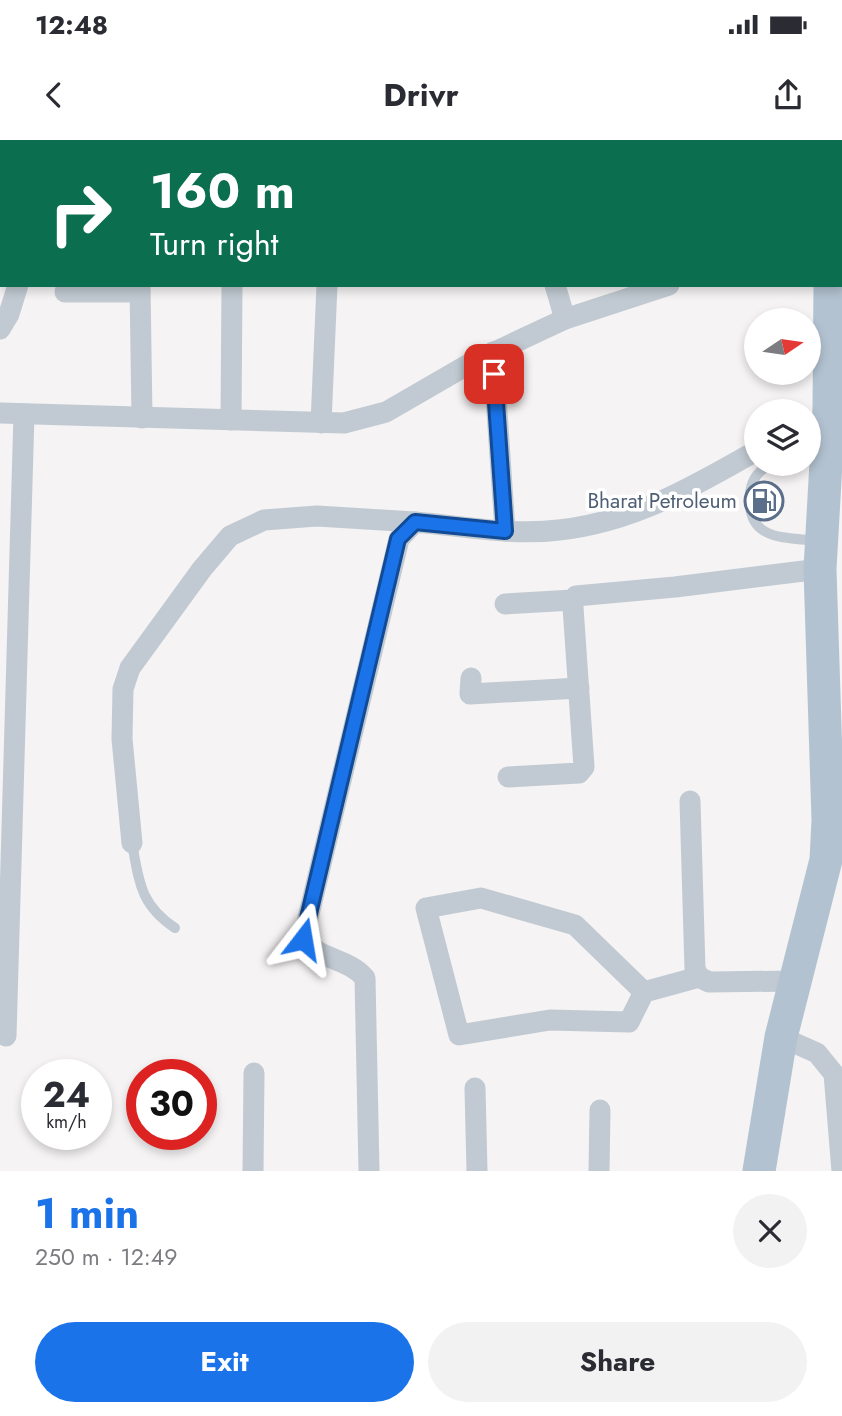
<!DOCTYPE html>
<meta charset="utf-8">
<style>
:root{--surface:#fff;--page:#f2f2f3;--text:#2b2b33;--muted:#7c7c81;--accent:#1a73e8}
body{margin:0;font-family:Jost,sans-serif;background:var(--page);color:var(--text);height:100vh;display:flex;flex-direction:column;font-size:26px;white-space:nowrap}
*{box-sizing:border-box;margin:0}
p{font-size:23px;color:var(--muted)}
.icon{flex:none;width:38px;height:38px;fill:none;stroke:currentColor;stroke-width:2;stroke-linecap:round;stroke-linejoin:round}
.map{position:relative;height:1031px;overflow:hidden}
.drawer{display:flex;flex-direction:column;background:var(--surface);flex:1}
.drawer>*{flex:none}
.guide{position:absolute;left:0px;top:0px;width:844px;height:147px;box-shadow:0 4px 10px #0003;background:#0b6e4f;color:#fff;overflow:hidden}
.needle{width:46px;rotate:77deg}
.tools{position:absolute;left:744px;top:168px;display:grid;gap:14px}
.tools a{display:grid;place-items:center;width:77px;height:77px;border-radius:50%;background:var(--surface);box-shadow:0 4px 10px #0003;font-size:35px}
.speed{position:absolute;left:21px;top:919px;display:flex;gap:14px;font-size:35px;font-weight:700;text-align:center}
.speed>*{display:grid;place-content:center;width:91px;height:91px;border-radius:50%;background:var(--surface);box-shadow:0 4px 10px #0003;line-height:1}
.speed small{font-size:18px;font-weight:400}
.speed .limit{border:10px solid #d22;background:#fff;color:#111}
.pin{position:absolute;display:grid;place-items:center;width:60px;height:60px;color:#fff;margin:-30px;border-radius:14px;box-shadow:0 4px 10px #0006}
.me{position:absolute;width:77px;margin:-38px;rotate:14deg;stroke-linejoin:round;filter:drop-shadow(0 0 5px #0008)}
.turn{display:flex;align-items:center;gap:24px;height:147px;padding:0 35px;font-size:32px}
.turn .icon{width:91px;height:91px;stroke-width:2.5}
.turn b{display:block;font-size:49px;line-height:60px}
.round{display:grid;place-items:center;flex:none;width:74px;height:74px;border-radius:37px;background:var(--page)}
.overview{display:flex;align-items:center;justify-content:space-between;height:119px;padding:0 35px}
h1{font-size:42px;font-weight:700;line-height:52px;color:var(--accent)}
.cta{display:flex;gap:14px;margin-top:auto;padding:14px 35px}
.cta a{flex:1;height:80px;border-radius:42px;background:var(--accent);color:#fff;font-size:28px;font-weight:700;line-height:80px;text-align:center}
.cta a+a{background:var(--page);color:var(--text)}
.status{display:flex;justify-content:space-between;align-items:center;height:49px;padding:0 35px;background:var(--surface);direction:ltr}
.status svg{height:19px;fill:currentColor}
header{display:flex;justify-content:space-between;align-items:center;height:91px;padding:0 35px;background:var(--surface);font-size:32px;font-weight:700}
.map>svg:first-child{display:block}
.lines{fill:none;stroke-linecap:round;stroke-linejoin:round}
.service{stroke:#c1cad2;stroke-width:10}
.minor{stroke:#c1cad2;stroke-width:21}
.primary{stroke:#b3c2d1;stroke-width:33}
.route-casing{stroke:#114b97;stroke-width:18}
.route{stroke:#1a73e8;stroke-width:12}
.labels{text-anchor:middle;stroke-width:7;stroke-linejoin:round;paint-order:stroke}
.service-label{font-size:21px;fill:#4e5e75;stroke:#fff;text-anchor:end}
</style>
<div class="status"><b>12:48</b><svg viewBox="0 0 49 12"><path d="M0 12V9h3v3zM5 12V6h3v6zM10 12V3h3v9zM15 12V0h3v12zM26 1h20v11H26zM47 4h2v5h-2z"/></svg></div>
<header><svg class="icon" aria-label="back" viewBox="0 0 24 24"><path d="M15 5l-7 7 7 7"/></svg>Drivr<svg class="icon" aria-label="share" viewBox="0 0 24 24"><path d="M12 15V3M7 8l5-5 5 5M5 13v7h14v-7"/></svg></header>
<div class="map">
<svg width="842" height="1031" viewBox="0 0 842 1031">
<rect width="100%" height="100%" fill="#f5f3f3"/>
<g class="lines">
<!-- service -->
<g class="service">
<path d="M771,324C759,330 751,340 750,354C746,401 783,397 819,401"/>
<path d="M132,703C139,741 140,765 175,788"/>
</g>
<!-- minor -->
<g class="minor">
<polyline points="431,0 431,2"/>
<polyline points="514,0 514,2"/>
<polyline points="601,0 601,2"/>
<polyline points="233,2 233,0"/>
<polyline points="333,2 333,0"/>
<polyline points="699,2 706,0"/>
<polyline points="140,145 142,278"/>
<polyline points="555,145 565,179"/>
<polyline points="65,152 140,152"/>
<polyline points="0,189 9,174 18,145"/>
<polyline points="493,212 505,391"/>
<polyline points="0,273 344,283 386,272 469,224 565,179 669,145"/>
<polyline points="231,280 232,145"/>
<polyline points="321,283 327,145"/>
<polyline points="505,464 573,460"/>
<polyline points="471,538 470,554 579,548"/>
<polyline points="508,637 579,633 584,627 573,467 573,460 576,456 675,447 820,429"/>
<polyline points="690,661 695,829 699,837 709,842 795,841"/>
<polyline points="132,703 122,599 123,549 130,528 202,429 230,396 264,380 317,376 415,382"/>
<polyline points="644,852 629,882 550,880 459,895 426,768 481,758 575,785 644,852 699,837"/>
<polyline points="6,896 24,274"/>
<polyline points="781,897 817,913 834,934 842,1031"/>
<polyline points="475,948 477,1031"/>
<polyline points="253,1031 254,933"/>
<path d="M369,1031L365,838C348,818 319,820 303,799L399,399L415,382C463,386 512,396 559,390C633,382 693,347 756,311"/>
<polyline points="599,1031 600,970"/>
</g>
<!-- primary -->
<g class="primary">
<polyline points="824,2 824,0"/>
<polyline points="759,1031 781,897 826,720 828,680 820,429 829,269 830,145"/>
</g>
</g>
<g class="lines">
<defs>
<polyline id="route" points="303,799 398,399 415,382 505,391 494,234"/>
</defs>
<!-- route casing -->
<use href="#route" class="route-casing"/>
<!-- route -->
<use href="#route" class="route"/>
</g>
<!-- icons -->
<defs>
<symbol id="fuel-ring" viewBox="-11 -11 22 22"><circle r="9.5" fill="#fff" stroke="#5c6f8a" stroke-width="1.5"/><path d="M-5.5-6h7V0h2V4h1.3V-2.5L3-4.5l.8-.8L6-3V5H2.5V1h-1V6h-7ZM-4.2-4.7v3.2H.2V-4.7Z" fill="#5c6f8a"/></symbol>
</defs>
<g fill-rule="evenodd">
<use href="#fuel-ring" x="742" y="339" width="44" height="44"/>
</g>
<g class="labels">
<!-- service labels -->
<g class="service-label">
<text x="737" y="368">Bharat Petroleum</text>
</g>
</g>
</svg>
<div class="tools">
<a><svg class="needle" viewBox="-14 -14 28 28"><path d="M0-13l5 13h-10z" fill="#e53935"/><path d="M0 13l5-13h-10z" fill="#7c7c81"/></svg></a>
<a><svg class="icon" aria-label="layers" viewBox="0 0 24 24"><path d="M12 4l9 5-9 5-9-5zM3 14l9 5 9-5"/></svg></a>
</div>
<div class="speed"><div>24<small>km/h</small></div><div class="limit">30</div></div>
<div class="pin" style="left:494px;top:234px;background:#d93025"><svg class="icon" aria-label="arrive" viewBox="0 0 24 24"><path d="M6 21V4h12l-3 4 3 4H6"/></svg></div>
<svg class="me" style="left:303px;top:799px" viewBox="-20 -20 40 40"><path d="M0-17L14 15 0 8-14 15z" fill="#1a73e8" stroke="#fff" stroke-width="4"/></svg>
<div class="guide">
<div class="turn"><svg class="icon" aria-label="right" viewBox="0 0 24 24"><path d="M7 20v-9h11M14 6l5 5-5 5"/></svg><div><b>160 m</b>Turn right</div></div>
</div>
</div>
<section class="drawer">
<div class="overview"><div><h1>1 min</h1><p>250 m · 12:49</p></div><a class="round"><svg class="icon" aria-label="close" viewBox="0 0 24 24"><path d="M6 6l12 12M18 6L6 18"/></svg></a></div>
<div class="cta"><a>Exit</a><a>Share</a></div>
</section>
